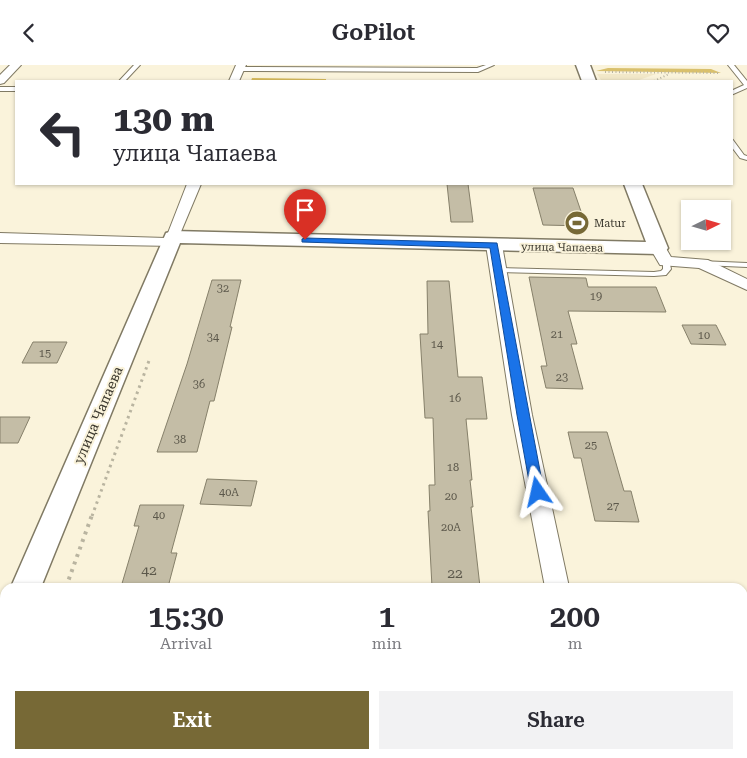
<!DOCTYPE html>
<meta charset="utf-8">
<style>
:root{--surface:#fff;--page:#f2f2f3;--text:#2b2b33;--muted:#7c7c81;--accent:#776936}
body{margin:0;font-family:"Roboto Serif",serif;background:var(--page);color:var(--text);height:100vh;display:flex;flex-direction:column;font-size:19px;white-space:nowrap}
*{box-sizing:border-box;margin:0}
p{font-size:16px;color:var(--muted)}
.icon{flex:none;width:28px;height:28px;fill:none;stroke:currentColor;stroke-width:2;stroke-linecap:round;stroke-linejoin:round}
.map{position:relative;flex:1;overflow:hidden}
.side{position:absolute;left:0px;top:518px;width:748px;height:176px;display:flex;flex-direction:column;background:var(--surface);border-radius:15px 15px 0 0;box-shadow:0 1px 4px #0004}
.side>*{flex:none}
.banner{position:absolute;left:15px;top:15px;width:718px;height:105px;border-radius:0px;box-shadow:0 1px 4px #0004;background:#fff;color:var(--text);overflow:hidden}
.needle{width:32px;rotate:85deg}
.fabs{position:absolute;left:681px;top:135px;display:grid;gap:10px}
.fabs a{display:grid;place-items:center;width:50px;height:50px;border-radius:0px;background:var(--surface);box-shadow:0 1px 4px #0004;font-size:25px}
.pin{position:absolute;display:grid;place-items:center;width:42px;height:42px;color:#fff;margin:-51px -21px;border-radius:50% 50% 50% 0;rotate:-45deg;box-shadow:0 0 5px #0007}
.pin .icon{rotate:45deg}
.me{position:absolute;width:55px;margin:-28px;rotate:349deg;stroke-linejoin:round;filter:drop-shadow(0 0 4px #0008)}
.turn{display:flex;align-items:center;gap:18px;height:105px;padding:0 15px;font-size:22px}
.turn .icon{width:65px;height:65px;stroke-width:2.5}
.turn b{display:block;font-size:35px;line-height:42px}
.eta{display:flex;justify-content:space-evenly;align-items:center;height:85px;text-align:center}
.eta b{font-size:30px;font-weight:600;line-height:35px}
.action{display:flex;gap:10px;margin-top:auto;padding:10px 15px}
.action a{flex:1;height:58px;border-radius:0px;background:var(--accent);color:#fff;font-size:20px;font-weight:600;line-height:58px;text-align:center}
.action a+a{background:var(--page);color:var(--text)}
header{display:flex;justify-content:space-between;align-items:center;height:65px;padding:0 15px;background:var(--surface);font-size:22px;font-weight:600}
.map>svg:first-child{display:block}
.built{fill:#f2e8c8}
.green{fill:#d9c06c}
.forest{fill:#d9bd5e}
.building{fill:#c4bda6;stroke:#86806a}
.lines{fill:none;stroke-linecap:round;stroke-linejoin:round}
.service-casing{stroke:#807a64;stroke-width:2}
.minor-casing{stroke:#807a64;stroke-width:2}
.tertiary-casing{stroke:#807a64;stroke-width:3}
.path-far2{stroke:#b9b4a0;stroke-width:2;stroke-dasharray:1 2.5;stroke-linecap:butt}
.path-far1{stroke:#b9b4a0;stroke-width:3;stroke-dasharray:2.5 4;stroke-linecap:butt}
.path{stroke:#b9b4a0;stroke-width:4;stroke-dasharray:3 5;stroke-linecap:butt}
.service{fill:#fff;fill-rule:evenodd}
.minor{fill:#fff;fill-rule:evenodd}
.tertiary{fill:#fff;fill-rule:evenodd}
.route{fill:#1a73e8;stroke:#114b97}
.labels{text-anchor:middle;stroke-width:4;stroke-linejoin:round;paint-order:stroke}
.far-poi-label{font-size:11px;fill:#3a372d;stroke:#faf3db;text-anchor:start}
.far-street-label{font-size:11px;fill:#3a372d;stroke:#faf3db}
.number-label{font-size:11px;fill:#5c584b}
.street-label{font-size:14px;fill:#3a372d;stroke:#faf3db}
.near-number-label{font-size:14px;fill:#5c584b}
</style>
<header><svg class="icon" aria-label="back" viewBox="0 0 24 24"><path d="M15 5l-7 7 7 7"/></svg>GoPilot<svg class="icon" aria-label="heart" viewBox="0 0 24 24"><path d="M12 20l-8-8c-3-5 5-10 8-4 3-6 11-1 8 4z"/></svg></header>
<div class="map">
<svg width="747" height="693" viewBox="0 0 747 693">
<rect width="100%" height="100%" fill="#faf3db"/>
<!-- built -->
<polygon class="built" points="597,9 656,9 639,15 601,15"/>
<!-- green -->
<polygon class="green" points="608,3 711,4 721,8 596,6"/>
<!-- forest -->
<polygon class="forest" points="252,13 326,14 326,16 251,16"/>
<!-- building -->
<g class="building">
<polygon points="447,119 468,119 473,157 451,157"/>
<polygon points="533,123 573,123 586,161 543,160"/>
<polygon points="529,212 586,213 588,222 656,222 666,247 568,246 577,279 571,279 583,324 546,323 541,301 547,301"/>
<polygon points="212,215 241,215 230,262 232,262 214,336 210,336 197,387 157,387 187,299"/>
<polygon points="427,216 449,216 458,312 482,312 487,354 466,354 472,415 470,415 473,442 471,442 480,522 432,522 428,446 430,446 429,420 435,420 433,353 425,353 420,269 428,269"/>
<polygon points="682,260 716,260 726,280 691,279"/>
<polygon points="33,277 67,277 57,298 22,298"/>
<polygon points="0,352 30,352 18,378 0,378"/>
<polygon points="568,367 607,367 624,426 631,426 639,457 595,456 581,393 574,393"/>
<polygon points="207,414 257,416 251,441 200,439"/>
<polygon points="140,440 184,440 171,488 177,488 168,522 121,522 139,461 134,461"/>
</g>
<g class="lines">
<defs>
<g id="service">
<polygon points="134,0 140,0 125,16 119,16"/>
<polygon points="486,0 494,0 478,7 240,6 237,4 240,2 477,3"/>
<polygon points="728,0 734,0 747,16 747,23 731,30 731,26 744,20"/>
<rect x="0" y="22" width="16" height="4"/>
<polygon points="731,74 733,75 744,90 747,91 747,95 740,93 731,81"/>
<polygon points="663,195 669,195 671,204 666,210 654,211 498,207 494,205 498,203 654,207 661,206 663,204"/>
<polygon points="700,196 747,198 747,202 703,200 699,198"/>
</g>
<g id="minor">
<polygon points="10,0 21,0 4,18 0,19 0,10"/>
<polygon points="236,0 246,0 239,16 229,16"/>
<polygon points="187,119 201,119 175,181 0,178 0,168 166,173"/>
<polygon points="494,175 500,177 502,180 532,350 569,522 545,522 512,350 486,180 488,177"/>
<polygon points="658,178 664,180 671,192 708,195 747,214 747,225 699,203 660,200 650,183 652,180"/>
<rect x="742" y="579" width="5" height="22"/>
</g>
<g id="tertiary">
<polygon points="576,0 590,0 596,16 582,16"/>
<polygon points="624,119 642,119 668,183 665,187 658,189 180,178 41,522 11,522 166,168 173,166 646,177"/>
<polygon points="5,561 5,597 0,599 0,563"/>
</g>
</defs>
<!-- service casing -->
<use href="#service" class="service-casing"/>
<!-- minor casing -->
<use href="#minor" class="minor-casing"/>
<!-- tertiary casing -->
<use href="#tertiary" class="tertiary-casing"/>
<!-- path-far2 -->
<g class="path-far2">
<polyline points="605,7 719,8"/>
<polyline points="654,16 669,9"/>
</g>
<!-- path-far1 -->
<polyline class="path-far1" points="92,451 150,293"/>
<!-- path -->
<g class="path">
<polyline points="66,522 92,450"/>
<polyline points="5,693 6,689"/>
</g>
<!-- service -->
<use href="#service" class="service"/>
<!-- minor -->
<use href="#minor" class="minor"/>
<!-- tertiary -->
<use href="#tertiary" class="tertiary"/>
</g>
<!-- route -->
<polygon class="route" points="305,173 497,178 544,427 542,430 538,431 531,427 517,350 490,183 302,177 302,174"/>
<!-- icons -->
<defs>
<symbol id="stadium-disc" viewBox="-11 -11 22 22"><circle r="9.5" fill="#776936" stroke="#faf3db"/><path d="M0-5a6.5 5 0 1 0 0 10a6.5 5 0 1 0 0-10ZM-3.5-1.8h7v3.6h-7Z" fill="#fff"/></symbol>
</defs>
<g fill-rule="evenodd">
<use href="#stadium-disc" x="563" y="144" width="28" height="28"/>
</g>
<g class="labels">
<!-- far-poi labels -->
<g class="far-poi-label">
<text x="594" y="162">Matur</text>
</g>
<!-- far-street labels -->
<g class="far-street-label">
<text transform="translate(562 182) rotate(1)" y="4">улица Чапаева</text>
</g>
<!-- number labels -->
<g class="number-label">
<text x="223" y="227">32</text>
<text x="596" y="235">19</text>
<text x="557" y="273">21</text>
<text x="704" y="274">10</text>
<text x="213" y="276">34</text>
<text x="437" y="283">14</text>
<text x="45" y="292">15</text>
<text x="562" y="316">23</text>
<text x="199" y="323">36</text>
<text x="455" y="337">16</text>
<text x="180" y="378">38</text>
<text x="591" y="384">25</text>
<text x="453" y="406">18</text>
<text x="229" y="431">40А</text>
<text x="451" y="435">20</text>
<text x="613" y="445">27</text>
<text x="159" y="454">40</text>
<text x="451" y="466">20А</text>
</g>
<!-- street labels -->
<g class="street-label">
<text transform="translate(98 350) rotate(-67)" y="5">улица Чапаева</text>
</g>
<!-- near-number labels -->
<g class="near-number-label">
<text x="149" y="510">42</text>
<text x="455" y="513">22</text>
</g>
</g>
</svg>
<div class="fabs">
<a><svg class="needle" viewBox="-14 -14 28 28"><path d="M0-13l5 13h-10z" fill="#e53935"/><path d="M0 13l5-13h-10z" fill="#7c7c81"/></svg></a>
</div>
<div class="pin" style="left:305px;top:175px;background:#d93025"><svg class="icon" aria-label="arrive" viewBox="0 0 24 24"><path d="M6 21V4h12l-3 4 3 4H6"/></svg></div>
<svg class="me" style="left:538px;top:427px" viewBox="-20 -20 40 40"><path d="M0-17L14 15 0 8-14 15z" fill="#1a73e8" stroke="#fff" stroke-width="4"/></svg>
<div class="banner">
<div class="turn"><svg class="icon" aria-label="left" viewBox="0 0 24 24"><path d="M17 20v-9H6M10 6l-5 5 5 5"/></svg><div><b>130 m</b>улица Чапаева</div></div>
</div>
<section class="side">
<div class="eta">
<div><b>15:30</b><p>Arrival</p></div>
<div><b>1</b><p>min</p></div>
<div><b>200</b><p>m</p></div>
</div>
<div class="action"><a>Exit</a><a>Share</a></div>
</section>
</div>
